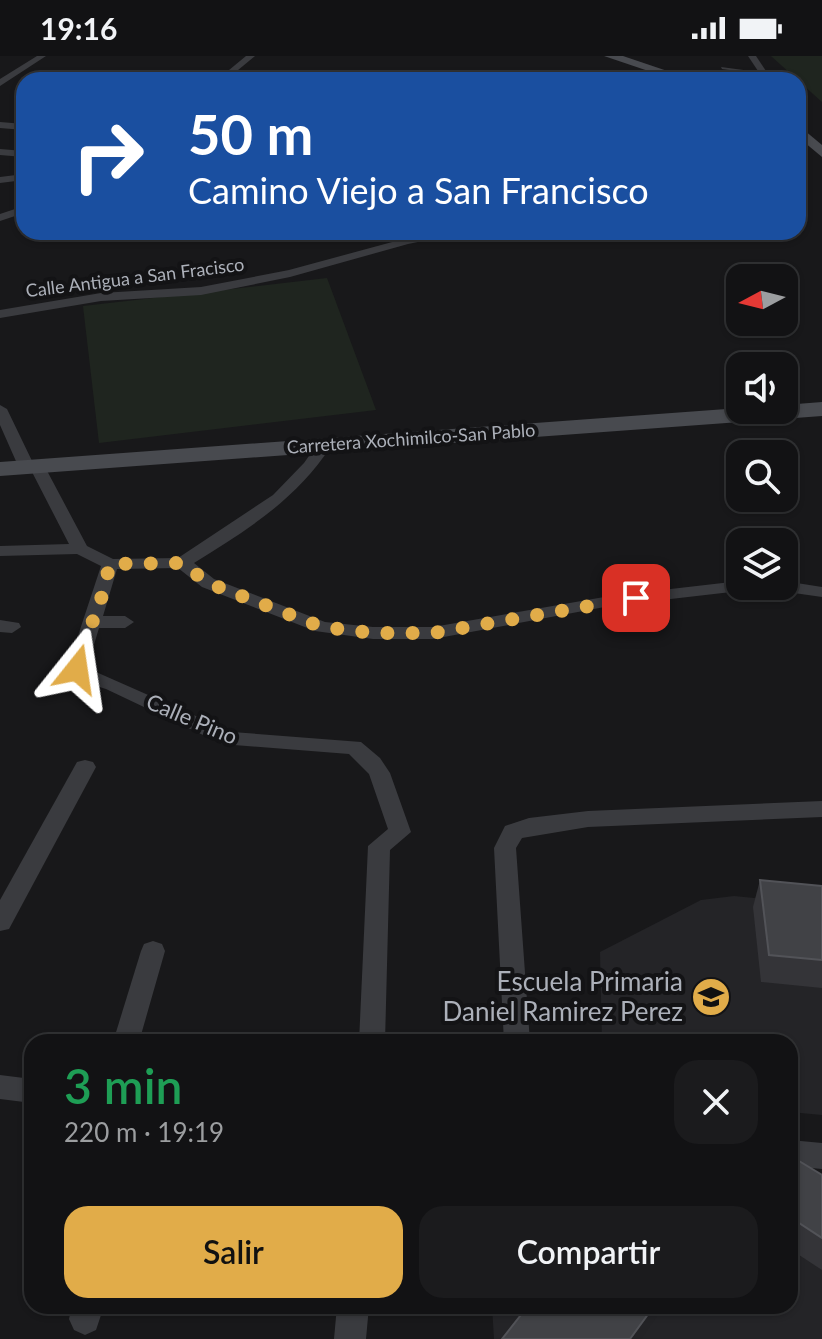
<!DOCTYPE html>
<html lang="es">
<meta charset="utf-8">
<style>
:root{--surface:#121214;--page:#1b1b1d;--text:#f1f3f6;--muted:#9c9ea0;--line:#313234;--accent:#e1ac49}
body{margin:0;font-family:Lato,sans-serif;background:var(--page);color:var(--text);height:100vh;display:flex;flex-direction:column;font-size:30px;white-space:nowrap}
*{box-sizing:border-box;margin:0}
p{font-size:26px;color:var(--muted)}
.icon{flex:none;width:44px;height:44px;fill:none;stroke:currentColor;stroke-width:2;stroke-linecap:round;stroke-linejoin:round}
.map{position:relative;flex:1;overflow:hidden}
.drawer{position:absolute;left:24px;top:978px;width:774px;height:280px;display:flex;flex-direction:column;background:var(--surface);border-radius:24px;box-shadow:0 2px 6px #0004,0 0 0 2px var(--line)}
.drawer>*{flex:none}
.banner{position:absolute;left:16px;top:16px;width:790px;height:168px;border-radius:24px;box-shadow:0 2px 6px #0004,0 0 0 2px var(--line);background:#1a4fa0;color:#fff;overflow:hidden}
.needle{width:52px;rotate:263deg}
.controls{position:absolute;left:726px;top:208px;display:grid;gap:16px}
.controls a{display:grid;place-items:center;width:72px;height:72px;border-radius:16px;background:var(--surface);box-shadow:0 2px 6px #0004,0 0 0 2px var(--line);font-size:40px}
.pin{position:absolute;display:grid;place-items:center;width:68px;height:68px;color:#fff;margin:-34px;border-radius:16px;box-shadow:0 4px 12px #0006}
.me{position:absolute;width:88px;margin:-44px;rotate:15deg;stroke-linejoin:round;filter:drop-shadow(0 0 6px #0008)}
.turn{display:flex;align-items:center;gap:28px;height:168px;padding:0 40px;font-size:36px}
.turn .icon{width:104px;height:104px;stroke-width:2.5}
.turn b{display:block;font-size:56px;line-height:68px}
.round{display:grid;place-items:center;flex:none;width:84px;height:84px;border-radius:24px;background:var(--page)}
.headline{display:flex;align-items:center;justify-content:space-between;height:136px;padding:0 40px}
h1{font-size:48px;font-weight:600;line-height:60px;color:#1e9e55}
.primary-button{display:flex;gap:16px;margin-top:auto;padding:16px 40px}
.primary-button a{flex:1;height:92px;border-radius:24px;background:var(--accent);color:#111;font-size:32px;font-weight:600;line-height:92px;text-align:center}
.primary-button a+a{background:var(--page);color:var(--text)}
.status{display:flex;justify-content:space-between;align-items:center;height:56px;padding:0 40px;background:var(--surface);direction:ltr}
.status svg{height:22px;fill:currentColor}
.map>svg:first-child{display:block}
.built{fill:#242427}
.green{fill:#1f251f}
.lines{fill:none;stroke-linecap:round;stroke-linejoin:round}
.lane{fill:#3a3b3f;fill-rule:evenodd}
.street{fill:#3a3b3f;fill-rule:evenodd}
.secondary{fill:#484a4f;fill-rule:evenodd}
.wall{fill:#343438}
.shaded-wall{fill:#232326}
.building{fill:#414246;stroke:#525358;stroke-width:2}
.route{stroke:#e1ac49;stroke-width:14;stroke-dasharray:0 25.2}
.labels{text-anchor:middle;stroke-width:8;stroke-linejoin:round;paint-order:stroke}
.far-street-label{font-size:18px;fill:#acb0b9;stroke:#131315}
.street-label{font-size:22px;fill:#acb0b9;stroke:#131315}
.near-poi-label{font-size:26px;fill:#acb0b9;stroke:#131315;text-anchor:end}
</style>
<div class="status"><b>19:16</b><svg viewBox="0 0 49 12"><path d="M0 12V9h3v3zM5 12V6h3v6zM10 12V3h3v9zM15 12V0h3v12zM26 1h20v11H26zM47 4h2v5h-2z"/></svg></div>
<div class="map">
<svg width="822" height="1283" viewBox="0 0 822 1283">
<rect width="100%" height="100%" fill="#18181a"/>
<!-- built -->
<g class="built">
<polygon points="734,840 822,849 822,1059 790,1056 790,986 602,986 600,896 701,844"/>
<polygon points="790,1117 822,1121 822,1283 494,1283 492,1250 790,1250"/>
</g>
<!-- green -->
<g class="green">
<polygon points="771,0 822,0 822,46"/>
<polygon points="327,222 376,354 99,387 83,250"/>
</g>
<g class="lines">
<!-- lane -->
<polygon class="lane" points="721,11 765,17 767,18 765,19 722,13"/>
<!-- street -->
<g class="street">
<polygon points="37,0 46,0 0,30 0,23"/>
<polygon points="246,0 255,0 226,24 217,24"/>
<polygon points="748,0 756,0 772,24 764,24"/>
<polygon points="0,66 24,68 24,74 0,72"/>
<polygon points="0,93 24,95 24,101 0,99"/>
<polygon points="24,118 24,124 0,127 0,121"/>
<polygon points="24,150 24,157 0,165 0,158"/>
<polygon points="441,176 467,176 408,188 290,221 201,239 101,245 0,262 0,254 101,237 201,231 289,214 407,182"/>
<path d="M0,349L7,353L33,407L43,408L45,411L87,490L113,503L178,502L273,439L304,407L318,387H328L331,390C296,444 247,474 194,507L214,523L325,566L373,571H433L610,540L740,525V530H749L740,535L610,550L433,583H373L315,575L202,531L178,512L117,513L103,560H125L134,566L125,572H99L87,612L232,676L361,686L380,702L390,717L411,776L390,794L385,986H359L368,790L388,773L369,718L349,698L222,688L106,633L77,624L67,613L101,510L77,498L0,500V490L69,488L32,416L21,415L19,412L0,369Z"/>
<polygon points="784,525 822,531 822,541 780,535 771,530 784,530"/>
<polygon points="0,564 19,567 21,571 12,577 0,576"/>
<polygon points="85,704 93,706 96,711 9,873 0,875 0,844 77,706"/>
<polygon points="822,745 822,761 588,771 522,782 516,792 530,986 504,986 494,792 505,770 529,762 588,755"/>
<polygon points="153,885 162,888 165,895 139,986 113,986 141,895 144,888"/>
<polygon points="0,1019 32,1023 32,1047 0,1043"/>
<polygon points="790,1084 822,1087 822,1113 790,1110"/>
<polygon points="72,1250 104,1250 96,1274 85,1279 74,1274 69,1263"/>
<polygon points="337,1250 369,1250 366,1283 334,1283"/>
</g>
<!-- secondary -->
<g class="secondary">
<polygon points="604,0 623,0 694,24 675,24"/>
<polygon points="798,69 822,89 822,101 798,81"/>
<polygon points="822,346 822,360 0,420 0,406 740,352 784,354 784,349"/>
</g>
</g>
<!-- wall -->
<g class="wall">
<polygon points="760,824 822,830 822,932 761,926 753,851"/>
<polygon points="822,1119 822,1214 790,1193 790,1120"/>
</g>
<!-- shaded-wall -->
<polygon class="shaded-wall" points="654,1250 664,1250 641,1283 630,1283"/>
<!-- building -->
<g class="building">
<polygon points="760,824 822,830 822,904 769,899"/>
<polygon points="799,1105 822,1119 822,1182 790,1161 790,1120"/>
<polygon points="528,1250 654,1250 630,1283 502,1283"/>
</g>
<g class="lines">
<!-- route -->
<polyline class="route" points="77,613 79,600 100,547 110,508 182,507 208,527 322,571 373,577 433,577 636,542"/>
</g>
<!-- icons -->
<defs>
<symbol id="school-disc" viewBox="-11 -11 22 22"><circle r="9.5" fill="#e1ac49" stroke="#131315"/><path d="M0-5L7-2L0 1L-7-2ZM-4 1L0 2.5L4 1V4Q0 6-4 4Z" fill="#111"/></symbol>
</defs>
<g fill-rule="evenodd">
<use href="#school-disc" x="689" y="919" width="44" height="44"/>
</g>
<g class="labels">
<!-- far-street labels -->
<g class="far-street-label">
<text transform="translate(135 222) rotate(-7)" y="6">Calle Antigua a San Fracisco</text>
<text transform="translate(411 383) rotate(-4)" y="6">Carretera Xochimilco-San Pablo</text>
</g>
<!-- street labels -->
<g class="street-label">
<text transform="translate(192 663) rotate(23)" y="8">Calle Pino</text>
</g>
<!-- near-poi labels -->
<g class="near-poi-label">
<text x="683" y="935">Escuela Primaria<tspan x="683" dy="30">Daniel Ramirez Perez</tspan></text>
</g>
</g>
</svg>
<div class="controls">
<a><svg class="needle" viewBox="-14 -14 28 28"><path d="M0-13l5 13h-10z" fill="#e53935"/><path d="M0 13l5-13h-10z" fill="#9c9ea0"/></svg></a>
<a><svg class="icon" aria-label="sound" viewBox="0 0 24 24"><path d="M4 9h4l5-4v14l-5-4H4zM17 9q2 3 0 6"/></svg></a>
<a><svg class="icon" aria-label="search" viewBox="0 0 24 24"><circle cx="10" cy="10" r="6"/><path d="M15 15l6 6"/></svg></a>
<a><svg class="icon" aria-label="layers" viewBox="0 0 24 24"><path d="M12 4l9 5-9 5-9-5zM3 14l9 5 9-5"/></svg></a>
</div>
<div class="pin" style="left:636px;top:542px;background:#d93025"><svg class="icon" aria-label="arrive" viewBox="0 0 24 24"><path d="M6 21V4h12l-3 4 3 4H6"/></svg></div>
<svg class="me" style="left:77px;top:613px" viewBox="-20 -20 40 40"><path d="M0-17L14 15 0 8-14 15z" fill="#e1ac49" stroke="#fff" stroke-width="4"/></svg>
<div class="banner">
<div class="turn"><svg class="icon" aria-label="right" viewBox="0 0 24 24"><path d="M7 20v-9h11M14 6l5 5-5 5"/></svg><div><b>50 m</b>Camino Viejo a San Francisco</div></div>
</div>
<section class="drawer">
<div class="headline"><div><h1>3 min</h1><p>220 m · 19:19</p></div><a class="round"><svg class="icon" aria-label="close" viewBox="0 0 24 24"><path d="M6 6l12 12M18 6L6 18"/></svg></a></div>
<div class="primary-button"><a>Salir</a><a>Compartir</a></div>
</section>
</div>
